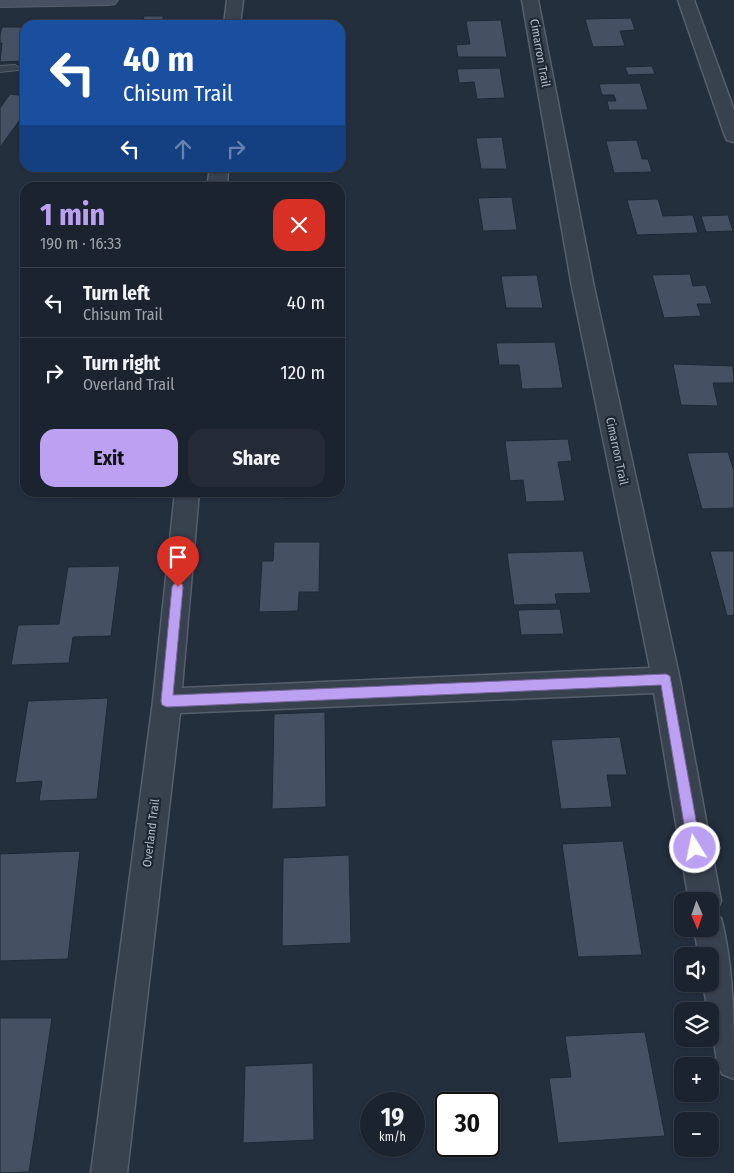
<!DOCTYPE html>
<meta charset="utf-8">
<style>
:root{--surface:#1b232e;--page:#242b36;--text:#f1f3f6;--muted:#a0a4aa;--line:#39404a;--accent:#bca0f2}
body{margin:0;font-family:"Fira Sans Condensed",sans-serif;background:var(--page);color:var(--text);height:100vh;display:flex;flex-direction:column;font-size:19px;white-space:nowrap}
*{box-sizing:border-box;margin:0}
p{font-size:16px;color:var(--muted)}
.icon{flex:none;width:28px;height:28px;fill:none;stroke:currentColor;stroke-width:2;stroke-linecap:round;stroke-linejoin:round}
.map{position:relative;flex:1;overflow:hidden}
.drawer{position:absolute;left:20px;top:182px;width:325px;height:315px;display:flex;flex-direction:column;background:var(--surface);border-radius:15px;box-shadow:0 1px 4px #0004,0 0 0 1px var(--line)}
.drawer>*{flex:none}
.banner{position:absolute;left:20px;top:20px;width:325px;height:152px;border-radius:15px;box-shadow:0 1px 4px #0004,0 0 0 1px var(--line);background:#1a4fa0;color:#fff;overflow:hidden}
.needle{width:32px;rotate:178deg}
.buttons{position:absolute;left:674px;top:892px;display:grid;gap:10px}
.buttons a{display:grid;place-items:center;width:45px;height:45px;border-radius:10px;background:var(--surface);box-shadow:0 1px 4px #0004,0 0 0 1px var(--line);font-size:25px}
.speed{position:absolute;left:360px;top:1092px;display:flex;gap:10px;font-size:25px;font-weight:700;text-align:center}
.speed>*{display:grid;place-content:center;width:65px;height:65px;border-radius:50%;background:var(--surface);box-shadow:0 1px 4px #0004,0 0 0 1px var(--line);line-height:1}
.speed small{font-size:12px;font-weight:400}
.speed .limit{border:2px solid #111;border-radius:8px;background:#fff;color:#111}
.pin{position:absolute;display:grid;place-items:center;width:42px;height:42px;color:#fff;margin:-51px -21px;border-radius:50% 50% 50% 0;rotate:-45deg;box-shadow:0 0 5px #0007}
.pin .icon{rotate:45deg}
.me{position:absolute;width:55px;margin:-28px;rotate:350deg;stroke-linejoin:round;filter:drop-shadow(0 0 4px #0008)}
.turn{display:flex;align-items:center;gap:18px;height:105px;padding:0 20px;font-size:22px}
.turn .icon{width:65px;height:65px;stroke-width:2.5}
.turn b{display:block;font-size:35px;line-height:42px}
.lanes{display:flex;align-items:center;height:48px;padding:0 20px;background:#0003;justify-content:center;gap:25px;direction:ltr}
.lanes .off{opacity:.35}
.round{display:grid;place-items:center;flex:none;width:52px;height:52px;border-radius:15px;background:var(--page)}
.overview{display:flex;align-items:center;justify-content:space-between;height:85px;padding:0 20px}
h1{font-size:30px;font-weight:700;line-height:38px;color:var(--accent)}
.button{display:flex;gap:10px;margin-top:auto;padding:10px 20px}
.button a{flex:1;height:58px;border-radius:15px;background:var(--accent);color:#111;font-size:20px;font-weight:700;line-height:58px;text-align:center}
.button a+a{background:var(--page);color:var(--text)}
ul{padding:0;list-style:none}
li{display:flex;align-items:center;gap:15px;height:70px;padding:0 20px;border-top:1px solid var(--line)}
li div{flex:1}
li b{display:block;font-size:19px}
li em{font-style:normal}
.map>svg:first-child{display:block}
.building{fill:#455162;stroke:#1f2835}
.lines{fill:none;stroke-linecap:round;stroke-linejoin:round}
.lane-casing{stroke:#565f6c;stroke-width:2}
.street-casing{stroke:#565f6c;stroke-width:3}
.secondary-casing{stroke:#565f6c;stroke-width:2}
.lane{fill:#38414e;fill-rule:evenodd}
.street{fill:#38414e;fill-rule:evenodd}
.secondary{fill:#465061;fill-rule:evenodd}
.route{fill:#bca0f2;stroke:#7a689d}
.labels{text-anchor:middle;stroke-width:4.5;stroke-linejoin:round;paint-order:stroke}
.street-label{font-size:12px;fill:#b4bcc9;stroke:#1d2633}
</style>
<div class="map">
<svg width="734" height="1173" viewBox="0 0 734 1173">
<rect width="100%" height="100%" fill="#242f3e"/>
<!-- building -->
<g class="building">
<polygon points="144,16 163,16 163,21 191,21 190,25 142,25"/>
<polygon points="631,18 635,30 620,31 625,46 593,47 585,19"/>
<polygon points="501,20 507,57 458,57 456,45 470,44 466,21"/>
<polygon points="2,27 25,27 25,61 0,62 2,43 0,43 0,35"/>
<polygon points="652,66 655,74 628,75 625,67"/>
<polygon points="500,68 505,98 477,99 474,82 459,83 457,69"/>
<polygon points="640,83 648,110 609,110 607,101 616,101 614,95 602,95 599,84"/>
<polygon points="10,94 25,96 25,113 0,147 0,108"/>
<polygon points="502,137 507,169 481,169 476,138"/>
<polygon points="637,140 642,159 648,159 652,172 614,173 606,141"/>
<polygon points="112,168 167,168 111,169"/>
<polygon points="512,197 517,230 483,231 478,198"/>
<polygon points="658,199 663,216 693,215 698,233 637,235 627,200"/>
<polygon points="728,215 733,231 706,232 701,216"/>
<polygon points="690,274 693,286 706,285 712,304 697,304 701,316 664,318 652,275"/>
<polygon points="537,275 543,308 506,308 501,276"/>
<polygon points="555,342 563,388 522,389 519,365 499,365 496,343"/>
<polygon points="673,364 733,366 734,383 713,383 718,406 681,405"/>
<polygon points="568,439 572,461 558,462 565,501 526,502 523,480 510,481 505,441"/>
<polygon points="728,452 734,471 734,508 702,509 687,453"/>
<polygon points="70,492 136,492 135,498 69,498"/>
<polygon points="274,492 333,492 333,497 274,499"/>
<polygon points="274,542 320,542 319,592 299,592 298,611 259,612 262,561 273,561"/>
<polygon points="583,551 591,593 555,594 557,604 514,605 507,553"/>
<polygon points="710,551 734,551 734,615 727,616"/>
<polygon points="120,566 111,636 73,637 69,663 11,665 18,625 59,624 68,567"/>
<polygon points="560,609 564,634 521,635 518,610"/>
<polygon points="108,698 97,799 39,801 42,781 15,783 28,701"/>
<polygon points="325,712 326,807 272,809 274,714"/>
<polygon points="620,737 627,775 607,775 612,807 561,809 551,740"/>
<polygon points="623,841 642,955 578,957 562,844"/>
<polygon points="80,851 68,959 0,961 0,854"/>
<polygon points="349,855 351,943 282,946 283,858"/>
<polygon points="0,1018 52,1018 29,1172 0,1173"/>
<polygon points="645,1032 665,1136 558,1143 549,1078 571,1077 565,1036"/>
<polygon points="313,1063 314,1140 243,1143 245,1066"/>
</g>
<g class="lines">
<defs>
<polygon id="lane" points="15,65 20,68 18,70 0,72 0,66"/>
<g id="street">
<polygon points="227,0 243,0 240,25 224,25"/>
<path d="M522,0H538L594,287L680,680L721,901L716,912L712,914L721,918C734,967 734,1027 734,1079L722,1074L717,1062L710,1011H708L703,984H710V956H699L694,929H710V901H689L654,693L180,713L127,1173H91L153,701L175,492H199L182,688L650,668L572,287Z"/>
<polygon points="678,0 694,0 734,110 734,142 727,140 725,136"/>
<polygon points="210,168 228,168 227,188 207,188"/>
</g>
<polygon id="secondary" points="0,0 118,0 115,4 109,5 0,7"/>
</defs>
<!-- lane casing -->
<use href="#lane" class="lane-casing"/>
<!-- street casing -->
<use href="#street" class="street-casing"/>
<!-- secondary casing -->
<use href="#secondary" class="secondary-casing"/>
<!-- lane -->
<use href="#lane" class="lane"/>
<!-- street -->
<use href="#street" class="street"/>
<!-- secondary -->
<use href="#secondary" class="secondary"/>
</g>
<!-- route -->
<polygon class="route" points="178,583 182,584 183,587 173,695 666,674 670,676 701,848 699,853 695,855 690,853 688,848 661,685 167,707 162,705 161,701 172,587 174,584"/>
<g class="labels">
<!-- street labels -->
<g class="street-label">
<text transform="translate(540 53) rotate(80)" y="4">Cimarron Trail</text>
<text transform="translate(617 451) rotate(78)" y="4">Cimarron Trail</text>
<text transform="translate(151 833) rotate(-83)" y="4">Overland Trail</text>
</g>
</g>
</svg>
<div class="buttons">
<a><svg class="needle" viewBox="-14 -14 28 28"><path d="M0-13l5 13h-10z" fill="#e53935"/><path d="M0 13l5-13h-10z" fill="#a0a4aa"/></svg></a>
<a><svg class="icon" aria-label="sound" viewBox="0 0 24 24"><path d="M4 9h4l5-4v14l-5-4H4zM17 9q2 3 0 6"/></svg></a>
<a><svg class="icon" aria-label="layers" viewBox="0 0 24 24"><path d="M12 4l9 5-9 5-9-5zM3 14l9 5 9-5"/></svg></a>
<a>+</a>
<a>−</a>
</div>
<div class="speed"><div>19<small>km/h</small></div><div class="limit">30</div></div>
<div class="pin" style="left:178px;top:587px;background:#d93025"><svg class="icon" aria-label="arrive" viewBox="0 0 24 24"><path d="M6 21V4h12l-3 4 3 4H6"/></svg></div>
<svg class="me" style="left:695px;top:848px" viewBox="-20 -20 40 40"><circle r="17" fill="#bca0f2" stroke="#fff" stroke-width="3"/><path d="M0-11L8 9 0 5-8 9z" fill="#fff"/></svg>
<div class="banner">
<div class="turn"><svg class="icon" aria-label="left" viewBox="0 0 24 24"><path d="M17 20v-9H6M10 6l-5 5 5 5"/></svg><div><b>40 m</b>Chisum Trail</div></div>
<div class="lanes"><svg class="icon" aria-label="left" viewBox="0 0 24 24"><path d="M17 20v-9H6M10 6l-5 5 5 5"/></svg><svg class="icon off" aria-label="ahead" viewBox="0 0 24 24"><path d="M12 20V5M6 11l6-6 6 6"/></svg><svg class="icon off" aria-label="right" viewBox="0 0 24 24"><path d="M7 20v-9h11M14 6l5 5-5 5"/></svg></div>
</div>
<section class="drawer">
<div class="overview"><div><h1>1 min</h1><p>190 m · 16:33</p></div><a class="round" style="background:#d93025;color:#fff"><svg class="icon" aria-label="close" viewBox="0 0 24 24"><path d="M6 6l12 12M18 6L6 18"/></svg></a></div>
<ul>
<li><svg class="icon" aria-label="left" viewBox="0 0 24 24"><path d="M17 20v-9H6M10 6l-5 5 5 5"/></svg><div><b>Turn left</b><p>Chisum Trail</p></div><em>40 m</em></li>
<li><svg class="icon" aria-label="right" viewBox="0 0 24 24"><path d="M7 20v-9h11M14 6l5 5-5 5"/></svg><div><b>Turn right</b><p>Overland Trail</p></div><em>120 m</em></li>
</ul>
<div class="button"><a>Exit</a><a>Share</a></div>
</section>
</div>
